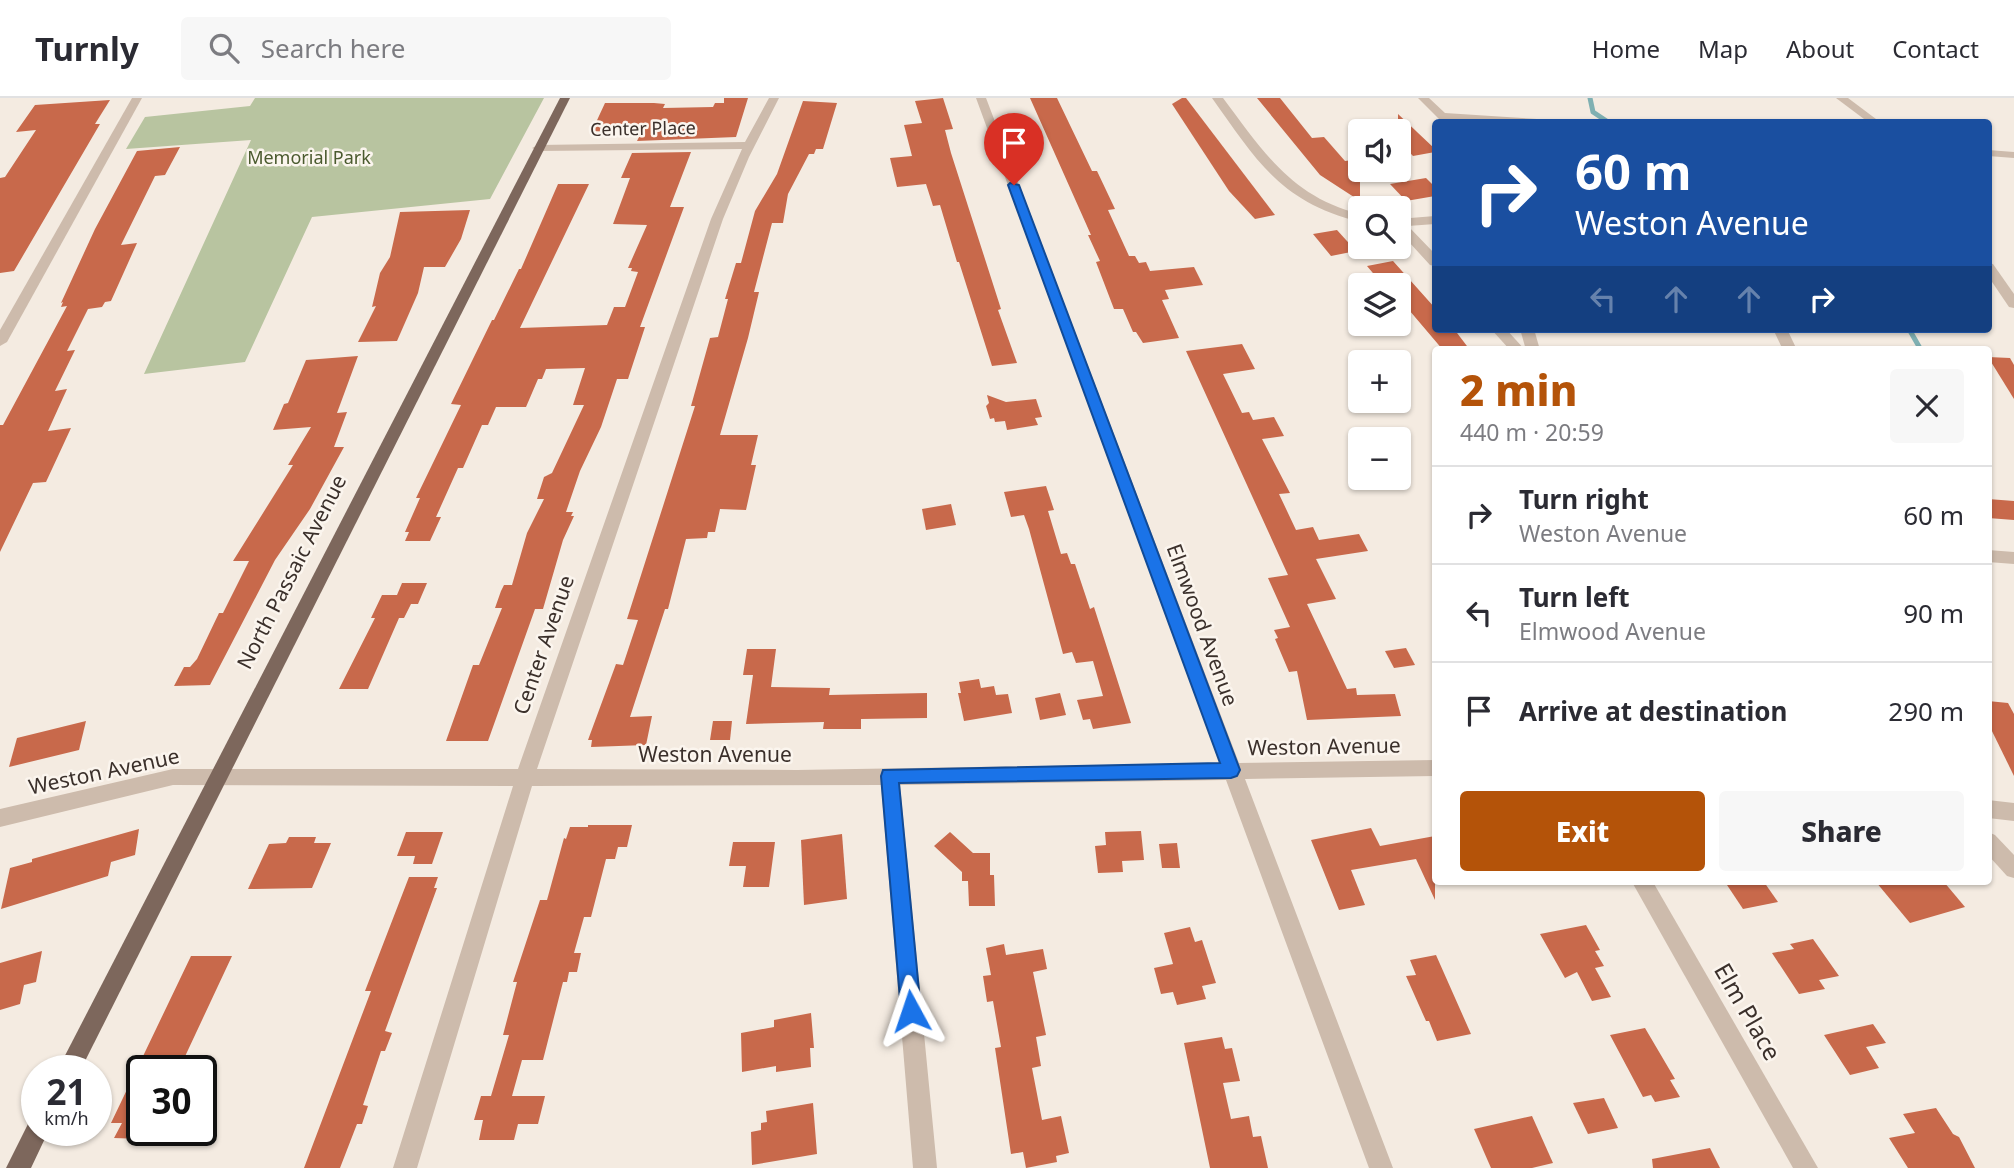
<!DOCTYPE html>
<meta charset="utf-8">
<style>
:root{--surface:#fff;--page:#f7f7f7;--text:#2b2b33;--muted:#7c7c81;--line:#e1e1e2;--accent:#b45309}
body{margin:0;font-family:"Noto Sans",sans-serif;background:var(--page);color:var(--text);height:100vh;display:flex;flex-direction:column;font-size:26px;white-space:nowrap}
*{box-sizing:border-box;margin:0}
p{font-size:23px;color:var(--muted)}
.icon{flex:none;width:38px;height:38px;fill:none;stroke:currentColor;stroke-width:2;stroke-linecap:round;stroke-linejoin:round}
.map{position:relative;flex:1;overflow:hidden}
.details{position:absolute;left:1432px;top:248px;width:560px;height:539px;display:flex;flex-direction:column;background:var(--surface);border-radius:7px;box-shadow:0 2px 5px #0004}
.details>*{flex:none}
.hud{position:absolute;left:1432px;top:21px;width:560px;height:214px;border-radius:7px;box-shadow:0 2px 5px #0004;background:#1a4fa0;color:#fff;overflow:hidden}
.controls{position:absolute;left:1348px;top:21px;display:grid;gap:14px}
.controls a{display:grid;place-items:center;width:63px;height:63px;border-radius:7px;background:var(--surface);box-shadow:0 2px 5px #0004;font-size:35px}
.speed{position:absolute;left:21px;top:957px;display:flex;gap:14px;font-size:35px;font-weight:700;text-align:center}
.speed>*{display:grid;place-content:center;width:91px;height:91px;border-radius:50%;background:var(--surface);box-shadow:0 2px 5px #0004;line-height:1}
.speed small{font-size:18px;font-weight:400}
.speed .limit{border:4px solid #111;border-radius:10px;background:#fff;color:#111}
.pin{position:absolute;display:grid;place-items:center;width:60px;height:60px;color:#fff;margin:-72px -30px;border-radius:50% 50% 50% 0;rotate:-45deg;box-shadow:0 0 7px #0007}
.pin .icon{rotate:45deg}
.me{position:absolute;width:77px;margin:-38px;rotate:355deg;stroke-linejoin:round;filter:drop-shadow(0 0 5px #0008)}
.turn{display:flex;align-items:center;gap:24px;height:147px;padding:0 28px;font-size:32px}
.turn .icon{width:91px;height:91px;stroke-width:2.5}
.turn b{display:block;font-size:49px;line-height:60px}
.lanes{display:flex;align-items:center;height:66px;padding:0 28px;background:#0003;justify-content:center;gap:35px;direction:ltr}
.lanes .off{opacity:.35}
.round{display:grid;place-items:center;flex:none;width:74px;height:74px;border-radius:7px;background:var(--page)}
.head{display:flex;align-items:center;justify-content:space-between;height:119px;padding:0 28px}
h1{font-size:42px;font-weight:800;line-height:52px;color:var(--accent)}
.cta{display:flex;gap:14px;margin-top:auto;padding:14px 28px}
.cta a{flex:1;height:80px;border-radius:7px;background:var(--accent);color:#fff;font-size:28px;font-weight:800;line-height:80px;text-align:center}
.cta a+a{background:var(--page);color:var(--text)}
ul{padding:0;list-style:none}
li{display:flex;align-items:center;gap:21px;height:98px;padding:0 28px;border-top:2px solid var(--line)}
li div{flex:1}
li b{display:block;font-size:26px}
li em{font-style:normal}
header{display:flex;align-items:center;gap:42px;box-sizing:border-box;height:98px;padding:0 35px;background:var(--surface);border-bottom:2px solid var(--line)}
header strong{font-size:33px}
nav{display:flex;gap:38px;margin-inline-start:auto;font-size:24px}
.search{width:490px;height:63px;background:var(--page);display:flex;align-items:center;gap:18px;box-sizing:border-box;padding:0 24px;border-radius:7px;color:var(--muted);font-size:26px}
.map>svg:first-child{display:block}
.green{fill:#b8c4a0}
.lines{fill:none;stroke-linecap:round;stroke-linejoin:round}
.stream{stroke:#7fb0b2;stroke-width:5}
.building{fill:#c8694b}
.minor{fill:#cdbbac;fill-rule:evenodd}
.major{fill:#7d675c;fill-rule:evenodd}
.route{fill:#1a73e8;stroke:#114b97;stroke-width:2}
.labels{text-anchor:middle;stroke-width:5;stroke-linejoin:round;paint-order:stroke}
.far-street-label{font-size:18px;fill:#3b302b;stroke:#fbf5ee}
.far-park-label{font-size:18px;fill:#4a5a2e;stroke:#fbf5ee}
.street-label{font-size:21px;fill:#3b302b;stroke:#fbf5ee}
.near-street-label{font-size:24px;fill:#3b302b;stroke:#fbf5ee}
</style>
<header>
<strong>Turnly</strong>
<div class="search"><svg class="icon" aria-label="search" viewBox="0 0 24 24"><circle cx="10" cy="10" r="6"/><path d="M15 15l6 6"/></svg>Search here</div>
<nav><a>Home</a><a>Map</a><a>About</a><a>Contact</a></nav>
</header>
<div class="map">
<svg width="2014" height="1070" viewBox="0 0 2014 1070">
<rect width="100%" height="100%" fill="#f4ebe1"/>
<!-- green -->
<polygon class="green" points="255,0 544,0 490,101 312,119 245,264 144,276 251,42 126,51 145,19 250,8"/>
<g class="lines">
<!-- stream -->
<g class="stream">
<polyline points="1590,0 1593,14 1608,24"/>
<polyline points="1909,231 1921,252"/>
</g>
</g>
<!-- building -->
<g class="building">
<polygon points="724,0 748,0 736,39 637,43 641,35 592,33 605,5 654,5 665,6 663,10 713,9 715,5 724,5"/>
<polygon points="943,0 953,31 945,32 951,55 1001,211 998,212 1017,265 992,268 959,164 957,164 940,107 933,108 926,86 897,89 890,60 912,58 904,27 922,25 915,3"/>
<polygon points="1030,0 1057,0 1092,73 1097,73 1115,111 1108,112 1129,158 1135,158 1139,165 1146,164 1150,173 1194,169 1203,187 1165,192 1169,201 1162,202 1179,240 1143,245 1136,234 1133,234 1123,211 1114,211 1096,164 1100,163 1088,137 1091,137"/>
<polygon points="1182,0 1186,0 1275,117 1255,121 1229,93 1172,6"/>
<polygon points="1257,0 1280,0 1312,40 1324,39 1345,63 1360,61 1360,103 1320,77"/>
<polygon points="110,2 95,26 100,26 14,173 0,175 0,80 5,79 36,32 16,34 35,7"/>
<polygon points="803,3 837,5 823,51 816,51 814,56 809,56 788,96 783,125 772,125 754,194 759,194 748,240 720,337 758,337 751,367 756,367 746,412 720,411 715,434 708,434 707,440 686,441 668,511 665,511 630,619 652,618 646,647 591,649 592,642 588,642 616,566 623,567 638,522 627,521 695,308 691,308 710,240 718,239 728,201 725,201 736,165 741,165 755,113 777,76"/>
<polygon points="1398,16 1435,51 1435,54 1413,58 1398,42"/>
<polygon points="180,49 165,77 155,78 121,147 137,145 111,203 105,204 102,209 88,211 67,253 75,252 55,293 67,291 48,333 71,330 46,384 33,385 0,454 0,327 3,327 67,208 61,209 63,204 61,205 95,131 137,53"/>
<polygon points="691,54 670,109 684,109 640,229 645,229 628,281 617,281 601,329 580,373 566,414 573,414 571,418 574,418 563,442 543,511 535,511 488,643 446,643 473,567 479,567 502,510 495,510 501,493 504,487 512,487 527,435 544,401 537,401 544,379 552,375 584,307 573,307 585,270 546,271 542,281 538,281 526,309 496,309 488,327 482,327 463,370 458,370 436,419 441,419 430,443 405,443 409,434 405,434 420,400 416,400 461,307 451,306 492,222 494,222 519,171 521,171 558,86 589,86 520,230 607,227 614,209 625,209 638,174 631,173 632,170 628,170 647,127 613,126 630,80 621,80 632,55"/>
<polygon points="1426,80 1435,89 1435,98 1406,103 1390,86"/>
<polygon points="470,112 461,141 445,169 424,169 418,195 397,243 358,244 376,208 372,209 380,175 390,159 400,114"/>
<polygon points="1337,132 1356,153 1331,158 1313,136"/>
<polygon points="1393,163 1435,210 1435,231 1454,231 1470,252 1443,252 1398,199 1398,184 1383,187 1367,168"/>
<polygon points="1242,246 1255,271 1223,276 1242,315 1249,314 1253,322 1274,319 1284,338 1262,341 1290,395 1279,396 1296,432 1313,429 1319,442 1359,436 1368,453 1316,461 1336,501 1307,506 1347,591 1356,590 1357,597 1395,596 1401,618 1307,622 1297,573 1289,574 1275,541 1278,540 1274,532 1290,529 1268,480 1288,477 1186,253"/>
<polygon points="358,258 337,315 347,314 334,349 344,349 310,411 275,462 210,587 174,588 184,569 190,569 197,561 219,515 223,515 249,463 233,463 293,367 288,367 311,329 273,332 284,306 288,305 306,262"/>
<polygon points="1988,259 2010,260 2014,267 2014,301"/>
<polygon points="987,297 1006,304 1036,301 1042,319 1035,320 1038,327 1007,332 1005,323 995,324 994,320 990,321 986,308 989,305"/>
<polygon points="1046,388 1054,412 1048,413 1061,456 1067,455 1071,466 1075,466 1090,511 1094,509 1131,625 1093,631 1090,621 1083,622 1077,602 1103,598 1093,563 1076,565 1072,554 1063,556 1029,431 1024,417 1011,419 1004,394"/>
<polygon points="1988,401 2014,403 2014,422 1988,420"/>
<polygon points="951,406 956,427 926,432 922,411"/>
<polygon points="402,485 427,485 418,506 411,506 404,520 399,520 368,591 339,591 375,520 371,520 382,497 397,497"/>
<polygon points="1406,550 1415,567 1394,570 1385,553"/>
<polygon points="747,551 776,551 771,589 830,590 829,597 927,595 927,620 861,621 861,631 823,631 824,624 746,626 753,577 743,577"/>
<polygon points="979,581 981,590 994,588 996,597 1008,596 1012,615 964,623 958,595 961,595 959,584"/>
<polygon points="1060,595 1066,617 1040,622 1035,600"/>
<polygon points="1988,603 2008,605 2014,616 2014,678 1988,625"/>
<polygon points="86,623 79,652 9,669 17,640"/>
<polygon points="713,623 732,623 730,642 710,642"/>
<polygon points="588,727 632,727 627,749 618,749 615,761 606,761 591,819 584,819 574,855 581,855 577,874 569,874 567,884 563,884 543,962 522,962 512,998 545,998 538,1026 518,1026 514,1042 479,1042 483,1022 474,1022 481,998 491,998 509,937 503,937 517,884 513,884 540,802 547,802 564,740 566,741 570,729 588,729"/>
<polygon points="1371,730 1380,748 1435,738 1435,802 1416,761 1351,772 1365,807 1339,812 1311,742"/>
<polygon points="139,731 135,757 111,764 108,778 1,811 10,770 32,764 32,761"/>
<polygon points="1141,733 1144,762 1122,763 1123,774 1098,775 1095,748 1106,747 1105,734"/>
<polygon points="406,734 443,734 432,766 413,766 415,758 397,758"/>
<polygon points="950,734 973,755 990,755 990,777 994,777 995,808 969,808 968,783 962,783 962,774 934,748"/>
<polygon points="842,736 847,801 804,807 801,742"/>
<polygon points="289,739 316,739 314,745 331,745 312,790 248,791 269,746 286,745"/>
<polygon points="733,744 775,744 769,789 743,789 746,768 729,768"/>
<polygon points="1177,745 1180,770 1162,770 1159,746"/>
<polygon points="409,779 438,779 434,790 437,790 385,933 392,935 385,953 381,953 363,1007 368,1008 362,1026 357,1026 340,1070 304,1070 371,893 365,893"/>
<polygon points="1725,784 1764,784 1778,804 1743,811"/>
<polygon points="1876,784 1944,784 1965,809 1910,825"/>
<polygon points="1586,827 1600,852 1595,853 1604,868 1595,870 1611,899 1592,903 1577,874 1565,880 1540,836"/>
<polygon points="1190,829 1195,844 1202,842 1216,885 1202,888 1206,901 1177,907 1173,894 1161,896 1154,870 1173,866 1164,835"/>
<polygon points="1813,841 1839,878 1819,882 1825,891 1799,896 1772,855 1794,851 1790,846"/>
<polygon points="1004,846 1006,857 1043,851 1047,871 1033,874 1046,937 1036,939 1041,968 1032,970 1042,1022 1061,1018 1069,1055 1056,1058 1057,1064 1026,1070 1023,1054 1011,1056 995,950 1001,949 993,903 987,904 983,878 991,877 986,850"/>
<polygon points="42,853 36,884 24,887 20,906 0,912 0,865"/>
<polygon points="1436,857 1471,936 1437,943 1429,923 1426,923 1406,878 1416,877 1410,862"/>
<polygon points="191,858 232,858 181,967 142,967 142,1041 114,1040 122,1025 111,1025"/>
<polygon points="811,915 814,950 810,950 811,969 776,974 776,968 742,974 741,935 774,929 774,922"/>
<polygon points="1873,926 1886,945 1866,949 1879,970 1850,977 1824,937"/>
<polygon points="1645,930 1675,981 1670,982 1680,999 1655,1004 1651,997 1643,999 1610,937"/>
<polygon points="1222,939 1225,951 1232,950 1240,983 1223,985 1231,1021 1249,1018 1253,1039 1261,1038 1268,1070 1210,1070 1184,945"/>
<polygon points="1604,1000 1618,1030 1588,1036 1573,1005"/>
<polygon points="813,1005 817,1056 752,1067 751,1034 761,1032 761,1025 767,1024 766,1013"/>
<polygon points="1936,1010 1953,1036 1959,1039 1975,1070 1908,1070 1889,1040 1915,1035 1903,1016"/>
<polygon points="1532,1018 1553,1065 1532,1070 1491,1070 1474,1031"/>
<polygon points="1710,1050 1720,1070 1653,1070 1652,1061"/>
</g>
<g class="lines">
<!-- minor -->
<g class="minor">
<polygon points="132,0 142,0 7,244 0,248 0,232"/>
<polygon points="769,0 779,0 749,59 723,121 537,671 797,672 1220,665 976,0 986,0 1239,665 1435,662 1435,678 1245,681 1393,1070 1369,1070 1226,682 900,687 937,1070 913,1070 881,687 532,688 417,1070 393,1070 513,688 173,687 0,729 0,711 173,671 518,671 711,121 742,51 538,53 532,50 538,47 745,44"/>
<path d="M1212,0H1223C1263,53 1291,99 1360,116V124C1280,104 1257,63 1212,0Z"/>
<polygon points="1418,0 1429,0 1445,15 1537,21 1543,24 1452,22 1453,24 1442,24"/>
<polygon points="1836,0 1848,0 1880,24 1868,24"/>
<polygon points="1988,52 2014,54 2014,60 1988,58"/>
<polygon points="1435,118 1435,126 1408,128 1435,156 1435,168 1430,167 1398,132 1398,121"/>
<polygon points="1988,165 1993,166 2014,196 2014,210 2009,209 1988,178"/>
<polygon points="1491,231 1506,231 1525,252 1510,252"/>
<polygon points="1520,231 1534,231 1540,252 1526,252"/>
<polygon points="1773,231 1787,231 1797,252 1783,252"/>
<polygon points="1988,452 2014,454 2014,466 1988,464"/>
<polygon points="1988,702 2014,705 2014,723 1988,720"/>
<polygon points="1988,734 1995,737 2014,757 2014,780 2007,778 1988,757"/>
<polygon points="1632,784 1653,784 1818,1070 1793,1070"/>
</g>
<!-- major -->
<g class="major">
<polygon points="560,0 570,0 80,973 57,973"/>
<polygon points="37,1020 37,1032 49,1032 31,1070 6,1070 29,1024"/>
</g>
</g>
<!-- route -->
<polygon class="route" points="1010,85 1019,87 1240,672 1237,678 1231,680 899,685 921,913 918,920 911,923 904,920 901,913 881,678 883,672 1220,665 1008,87"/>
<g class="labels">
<!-- far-street labels -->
<g class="far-street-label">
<text transform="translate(643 31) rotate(-1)" y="6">Center Place</text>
</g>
<!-- far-park labels -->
<g class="far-park-label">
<text x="309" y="66">Memorial Park</text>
</g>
<!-- street labels -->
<g class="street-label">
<text transform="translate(292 474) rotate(-63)" y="7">North Passaic Avenue</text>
<text transform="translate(1202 527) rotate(70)" y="7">Elmwood Avenue</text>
<text transform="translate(544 547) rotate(-71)" y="7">Center Avenue</text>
<text transform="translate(1324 649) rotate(-1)" y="7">Weston Avenue</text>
<text x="715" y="664">Weston Avenue</text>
<text transform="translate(104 674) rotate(-12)" y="7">Weston Avenue</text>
</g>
<!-- near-street labels -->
<g class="near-street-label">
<text transform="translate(1747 914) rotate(60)" y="8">Elm Place</text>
</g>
</g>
</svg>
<div class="controls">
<a><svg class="icon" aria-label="sound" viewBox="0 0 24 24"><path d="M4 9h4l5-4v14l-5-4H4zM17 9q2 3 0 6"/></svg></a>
<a><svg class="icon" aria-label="search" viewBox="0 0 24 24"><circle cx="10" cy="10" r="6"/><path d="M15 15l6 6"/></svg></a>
<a><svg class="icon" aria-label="layers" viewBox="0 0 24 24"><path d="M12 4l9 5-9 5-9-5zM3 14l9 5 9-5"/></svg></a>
<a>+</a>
<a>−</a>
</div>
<div class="speed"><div>21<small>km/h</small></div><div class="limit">30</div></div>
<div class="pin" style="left:1014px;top:87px;background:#d93025"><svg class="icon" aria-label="arrive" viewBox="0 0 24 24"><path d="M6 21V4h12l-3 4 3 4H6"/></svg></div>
<svg class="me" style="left:911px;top:913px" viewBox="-20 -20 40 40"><path d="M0-17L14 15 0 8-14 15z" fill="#1a73e8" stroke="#fff" stroke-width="4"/></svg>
<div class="hud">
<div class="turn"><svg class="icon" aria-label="right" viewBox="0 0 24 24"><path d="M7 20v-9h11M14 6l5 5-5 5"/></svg><div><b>60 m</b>Weston Avenue</div></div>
<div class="lanes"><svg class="icon off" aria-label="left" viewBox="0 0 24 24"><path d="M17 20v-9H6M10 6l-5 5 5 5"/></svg><svg class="icon off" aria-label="ahead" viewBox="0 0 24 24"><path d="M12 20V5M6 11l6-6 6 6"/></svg><svg class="icon off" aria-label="ahead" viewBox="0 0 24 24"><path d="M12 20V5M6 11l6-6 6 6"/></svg><svg class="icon" aria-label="right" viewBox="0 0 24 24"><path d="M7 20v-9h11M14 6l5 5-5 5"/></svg></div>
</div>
<section class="details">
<div class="head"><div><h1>2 min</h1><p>440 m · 20:59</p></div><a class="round"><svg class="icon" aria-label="close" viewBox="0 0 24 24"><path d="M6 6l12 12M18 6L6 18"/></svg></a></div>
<ul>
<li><svg class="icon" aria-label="right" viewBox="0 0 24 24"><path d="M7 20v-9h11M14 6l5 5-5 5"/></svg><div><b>Turn right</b><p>Weston Avenue</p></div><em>60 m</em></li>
<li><svg class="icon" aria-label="left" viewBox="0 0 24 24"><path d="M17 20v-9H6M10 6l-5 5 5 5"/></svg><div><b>Turn left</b><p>Elmwood Avenue</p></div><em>90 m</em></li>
<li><svg class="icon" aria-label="arrive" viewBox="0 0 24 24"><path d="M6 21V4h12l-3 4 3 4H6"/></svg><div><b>Arrive at destination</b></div><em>290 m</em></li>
</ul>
<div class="cta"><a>Exit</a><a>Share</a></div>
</section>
</div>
